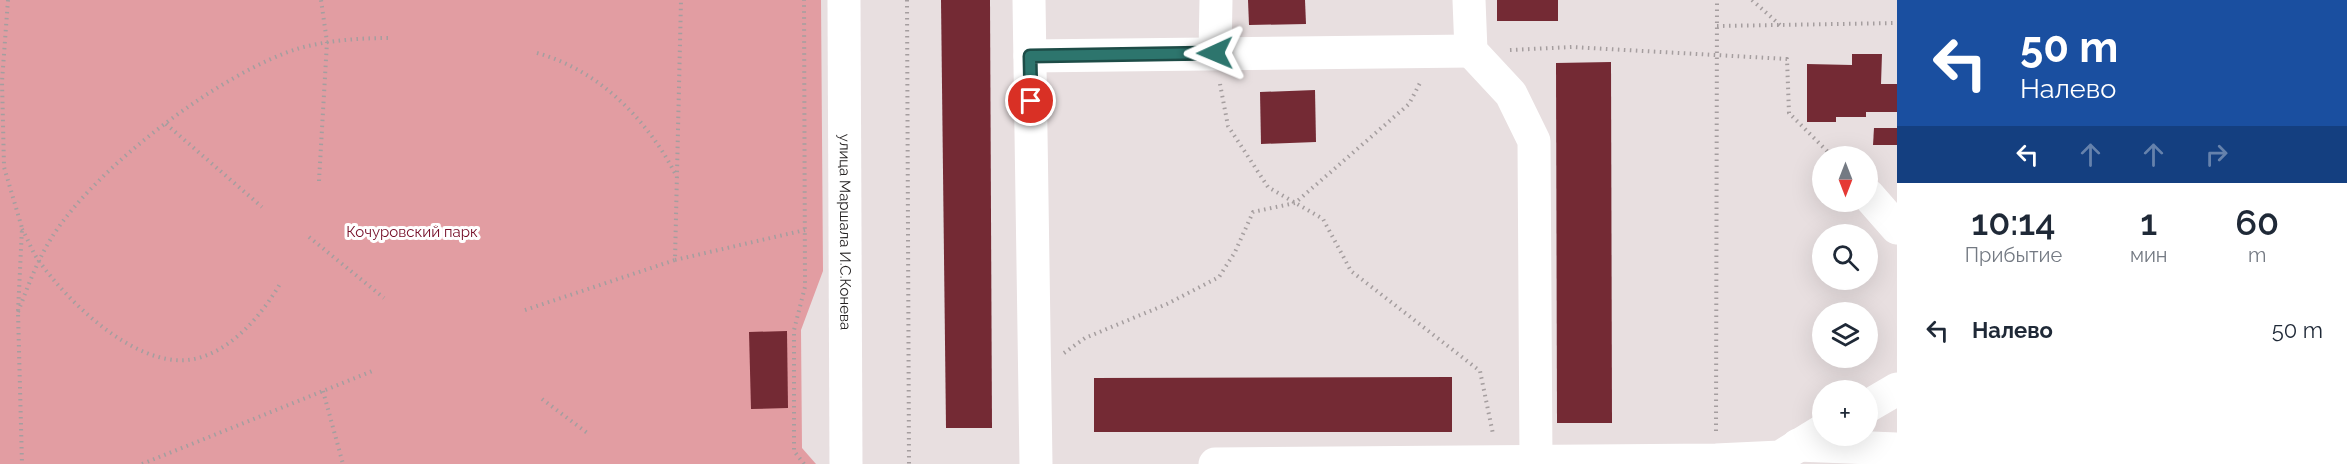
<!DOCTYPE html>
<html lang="ru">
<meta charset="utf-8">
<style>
:root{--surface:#fff;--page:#f6f6f7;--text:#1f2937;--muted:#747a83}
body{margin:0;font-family:Raleway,sans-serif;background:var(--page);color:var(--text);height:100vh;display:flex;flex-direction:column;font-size:22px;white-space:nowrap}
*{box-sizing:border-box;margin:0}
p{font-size:20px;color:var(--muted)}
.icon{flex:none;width:33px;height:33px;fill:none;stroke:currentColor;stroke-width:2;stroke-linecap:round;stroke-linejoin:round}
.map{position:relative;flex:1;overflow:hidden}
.drawer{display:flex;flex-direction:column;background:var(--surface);width:450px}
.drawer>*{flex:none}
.top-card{background:#1a4fa0;color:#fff;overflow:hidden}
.needle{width:39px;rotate:180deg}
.controls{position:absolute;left:1812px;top:146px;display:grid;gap:12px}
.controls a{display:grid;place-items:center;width:66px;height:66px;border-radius:50%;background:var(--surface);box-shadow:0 6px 24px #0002;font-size:30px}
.pin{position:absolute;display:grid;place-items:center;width:51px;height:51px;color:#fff;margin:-26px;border:3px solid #fff;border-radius:50%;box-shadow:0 2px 6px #0007}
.me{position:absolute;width:66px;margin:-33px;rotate:269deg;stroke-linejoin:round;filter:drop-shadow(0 0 4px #0008)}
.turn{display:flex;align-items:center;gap:21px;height:126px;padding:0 24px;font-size:27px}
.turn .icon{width:78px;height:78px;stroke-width:2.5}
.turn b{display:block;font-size:42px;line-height:51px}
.lanes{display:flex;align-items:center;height:57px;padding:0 24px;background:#0003;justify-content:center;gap:30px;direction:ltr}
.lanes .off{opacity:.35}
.eta{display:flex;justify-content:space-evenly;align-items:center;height:102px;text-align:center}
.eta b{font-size:36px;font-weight:600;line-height:42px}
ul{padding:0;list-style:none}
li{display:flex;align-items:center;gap:18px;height:90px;padding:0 24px}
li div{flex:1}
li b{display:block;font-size:22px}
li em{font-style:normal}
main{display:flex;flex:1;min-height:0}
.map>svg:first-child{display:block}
.green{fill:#e29da2}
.building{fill:#742a34}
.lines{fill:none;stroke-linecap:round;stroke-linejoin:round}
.path{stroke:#a59e9f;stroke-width:4;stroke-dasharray:1.5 4.5;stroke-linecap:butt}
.minor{stroke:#fff;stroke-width:33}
.major{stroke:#fff;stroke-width:33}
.route-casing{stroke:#1d4c47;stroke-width:15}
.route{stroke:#2d756d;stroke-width:10}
.labels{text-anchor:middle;stroke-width:6;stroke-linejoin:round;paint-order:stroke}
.park-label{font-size:15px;fill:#740c26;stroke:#fff}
.street-label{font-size:15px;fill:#252222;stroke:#fff}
</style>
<main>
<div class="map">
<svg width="1897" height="464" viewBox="0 0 1897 464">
<rect width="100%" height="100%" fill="#e8dfe0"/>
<!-- green -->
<polygon class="green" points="0,0 821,0 823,271 801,330 802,448 816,464 0,464"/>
<!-- building -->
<g class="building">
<polygon points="941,0 990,0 992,428 946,428"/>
<polygon points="1248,0 1305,0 1306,24 1249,25"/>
<rect x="1497" y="0" width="61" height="21"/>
<polygon points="1852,54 1882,54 1881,84 1897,84 1897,112 1866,112 1866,117 1836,117 1836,122 1807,122 1807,64 1852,65"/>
<polygon points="1611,62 1612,423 1557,423 1556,63"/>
<polygon points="1315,90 1316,142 1261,144 1260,92"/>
<polygon points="1874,128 1897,128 1897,145 1873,145"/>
<polygon points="787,331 788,408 751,409 749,332"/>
<polygon points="1452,377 1452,432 1094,432 1094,378"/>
</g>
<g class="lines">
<!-- path -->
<g class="path">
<polyline points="8,0 2,81 4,167 22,228 18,312 22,464"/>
<polyline points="907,0 909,464"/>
<polyline points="1752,0 1780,25"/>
<polyline points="1717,26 1897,23"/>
<polyline points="1510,50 1572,47 1787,59 1789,113 1832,156"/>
<path d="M537,53C599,70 648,120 677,177"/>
<polyline points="1220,84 1228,126 1268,187 1323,219 1351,271 1480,371 1493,434"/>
<polyline points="166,124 262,207"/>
<polyline points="319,181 327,42 321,0"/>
<path d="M22,229C28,239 32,252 39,261C68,302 133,365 187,360C228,356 261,316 280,284"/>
<polyline points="309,237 384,298"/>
<polyline points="675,260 805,230"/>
<polyline points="525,310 675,260 681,0"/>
<path d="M18,312C28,286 37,261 52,237C96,167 221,72 300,48C330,40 360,38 391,38"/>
<polyline points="1064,353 1085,338 1167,304 1219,277 1235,252 1253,212 1295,203 1409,104 1421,81"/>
<polyline points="323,391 343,464"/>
<polyline points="542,399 590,435"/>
<polyline points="1716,431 1717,0"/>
<polyline points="142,464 375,370"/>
<polyline points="804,464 794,451 794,330 805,287 804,0"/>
</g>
<!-- minor -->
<g class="minor">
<polyline points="1029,0 1036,464"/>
<polyline points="1469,0 1471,51 1511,94 1534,141 1536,461"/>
<polyline points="1215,53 1216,0"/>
<polyline points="1030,56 1471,51"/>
<polyline points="1868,195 1897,228"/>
<polyline points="1868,406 1897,389"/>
<polyline points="1798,445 1897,449"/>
<polyline points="1215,464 1716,460 1780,457 1822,431"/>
</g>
<!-- major -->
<path class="major" id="s1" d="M844,0L846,464"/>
</g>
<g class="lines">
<defs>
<polyline id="route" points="1031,101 1030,56 1215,53"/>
</defs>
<!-- route casing -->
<use href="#route" class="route-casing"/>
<!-- route -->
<use href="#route" class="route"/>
</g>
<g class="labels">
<!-- park labels -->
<g class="park-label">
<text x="412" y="237">Кочуровский парк</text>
</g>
<!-- street labels -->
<g class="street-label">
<text dy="5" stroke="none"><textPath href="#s1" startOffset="232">улица Маршала И.С.Конева</textPath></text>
</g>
</g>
</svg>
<div class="controls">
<a><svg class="needle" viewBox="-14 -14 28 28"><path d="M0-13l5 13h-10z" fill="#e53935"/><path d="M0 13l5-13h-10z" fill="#747a83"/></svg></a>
<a><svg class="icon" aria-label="search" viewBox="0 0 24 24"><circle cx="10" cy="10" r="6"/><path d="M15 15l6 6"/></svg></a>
<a><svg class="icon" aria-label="layers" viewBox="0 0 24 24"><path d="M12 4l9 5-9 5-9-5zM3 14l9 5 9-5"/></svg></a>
<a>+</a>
</div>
<div class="pin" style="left:1031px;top:101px;background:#d93025"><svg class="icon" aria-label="arrive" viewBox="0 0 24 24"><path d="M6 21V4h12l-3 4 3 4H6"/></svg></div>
<svg class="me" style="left:1215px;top:53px" viewBox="-20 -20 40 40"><path d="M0-17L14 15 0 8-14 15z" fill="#2d756d" stroke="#fff" stroke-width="4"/></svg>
</div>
<section class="drawer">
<div class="top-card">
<div class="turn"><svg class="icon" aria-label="left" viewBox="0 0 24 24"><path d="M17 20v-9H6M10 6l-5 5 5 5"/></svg><div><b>50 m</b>Налево</div></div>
<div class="lanes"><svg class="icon" aria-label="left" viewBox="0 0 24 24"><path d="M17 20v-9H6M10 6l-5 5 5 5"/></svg><svg class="icon off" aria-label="ahead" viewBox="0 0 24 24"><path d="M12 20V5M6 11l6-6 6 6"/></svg><svg class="icon off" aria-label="ahead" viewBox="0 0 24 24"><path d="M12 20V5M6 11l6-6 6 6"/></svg><svg class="icon off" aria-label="right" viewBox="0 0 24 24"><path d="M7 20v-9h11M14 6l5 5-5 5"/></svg></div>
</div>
<div class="eta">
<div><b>10:14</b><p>Прибытие</p></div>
<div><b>1</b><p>мин</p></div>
<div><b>60</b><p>m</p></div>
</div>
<ul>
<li><svg class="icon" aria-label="left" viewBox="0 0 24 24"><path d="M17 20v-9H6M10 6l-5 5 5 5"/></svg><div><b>Налево</b></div><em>50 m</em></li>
</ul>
</section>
</main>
